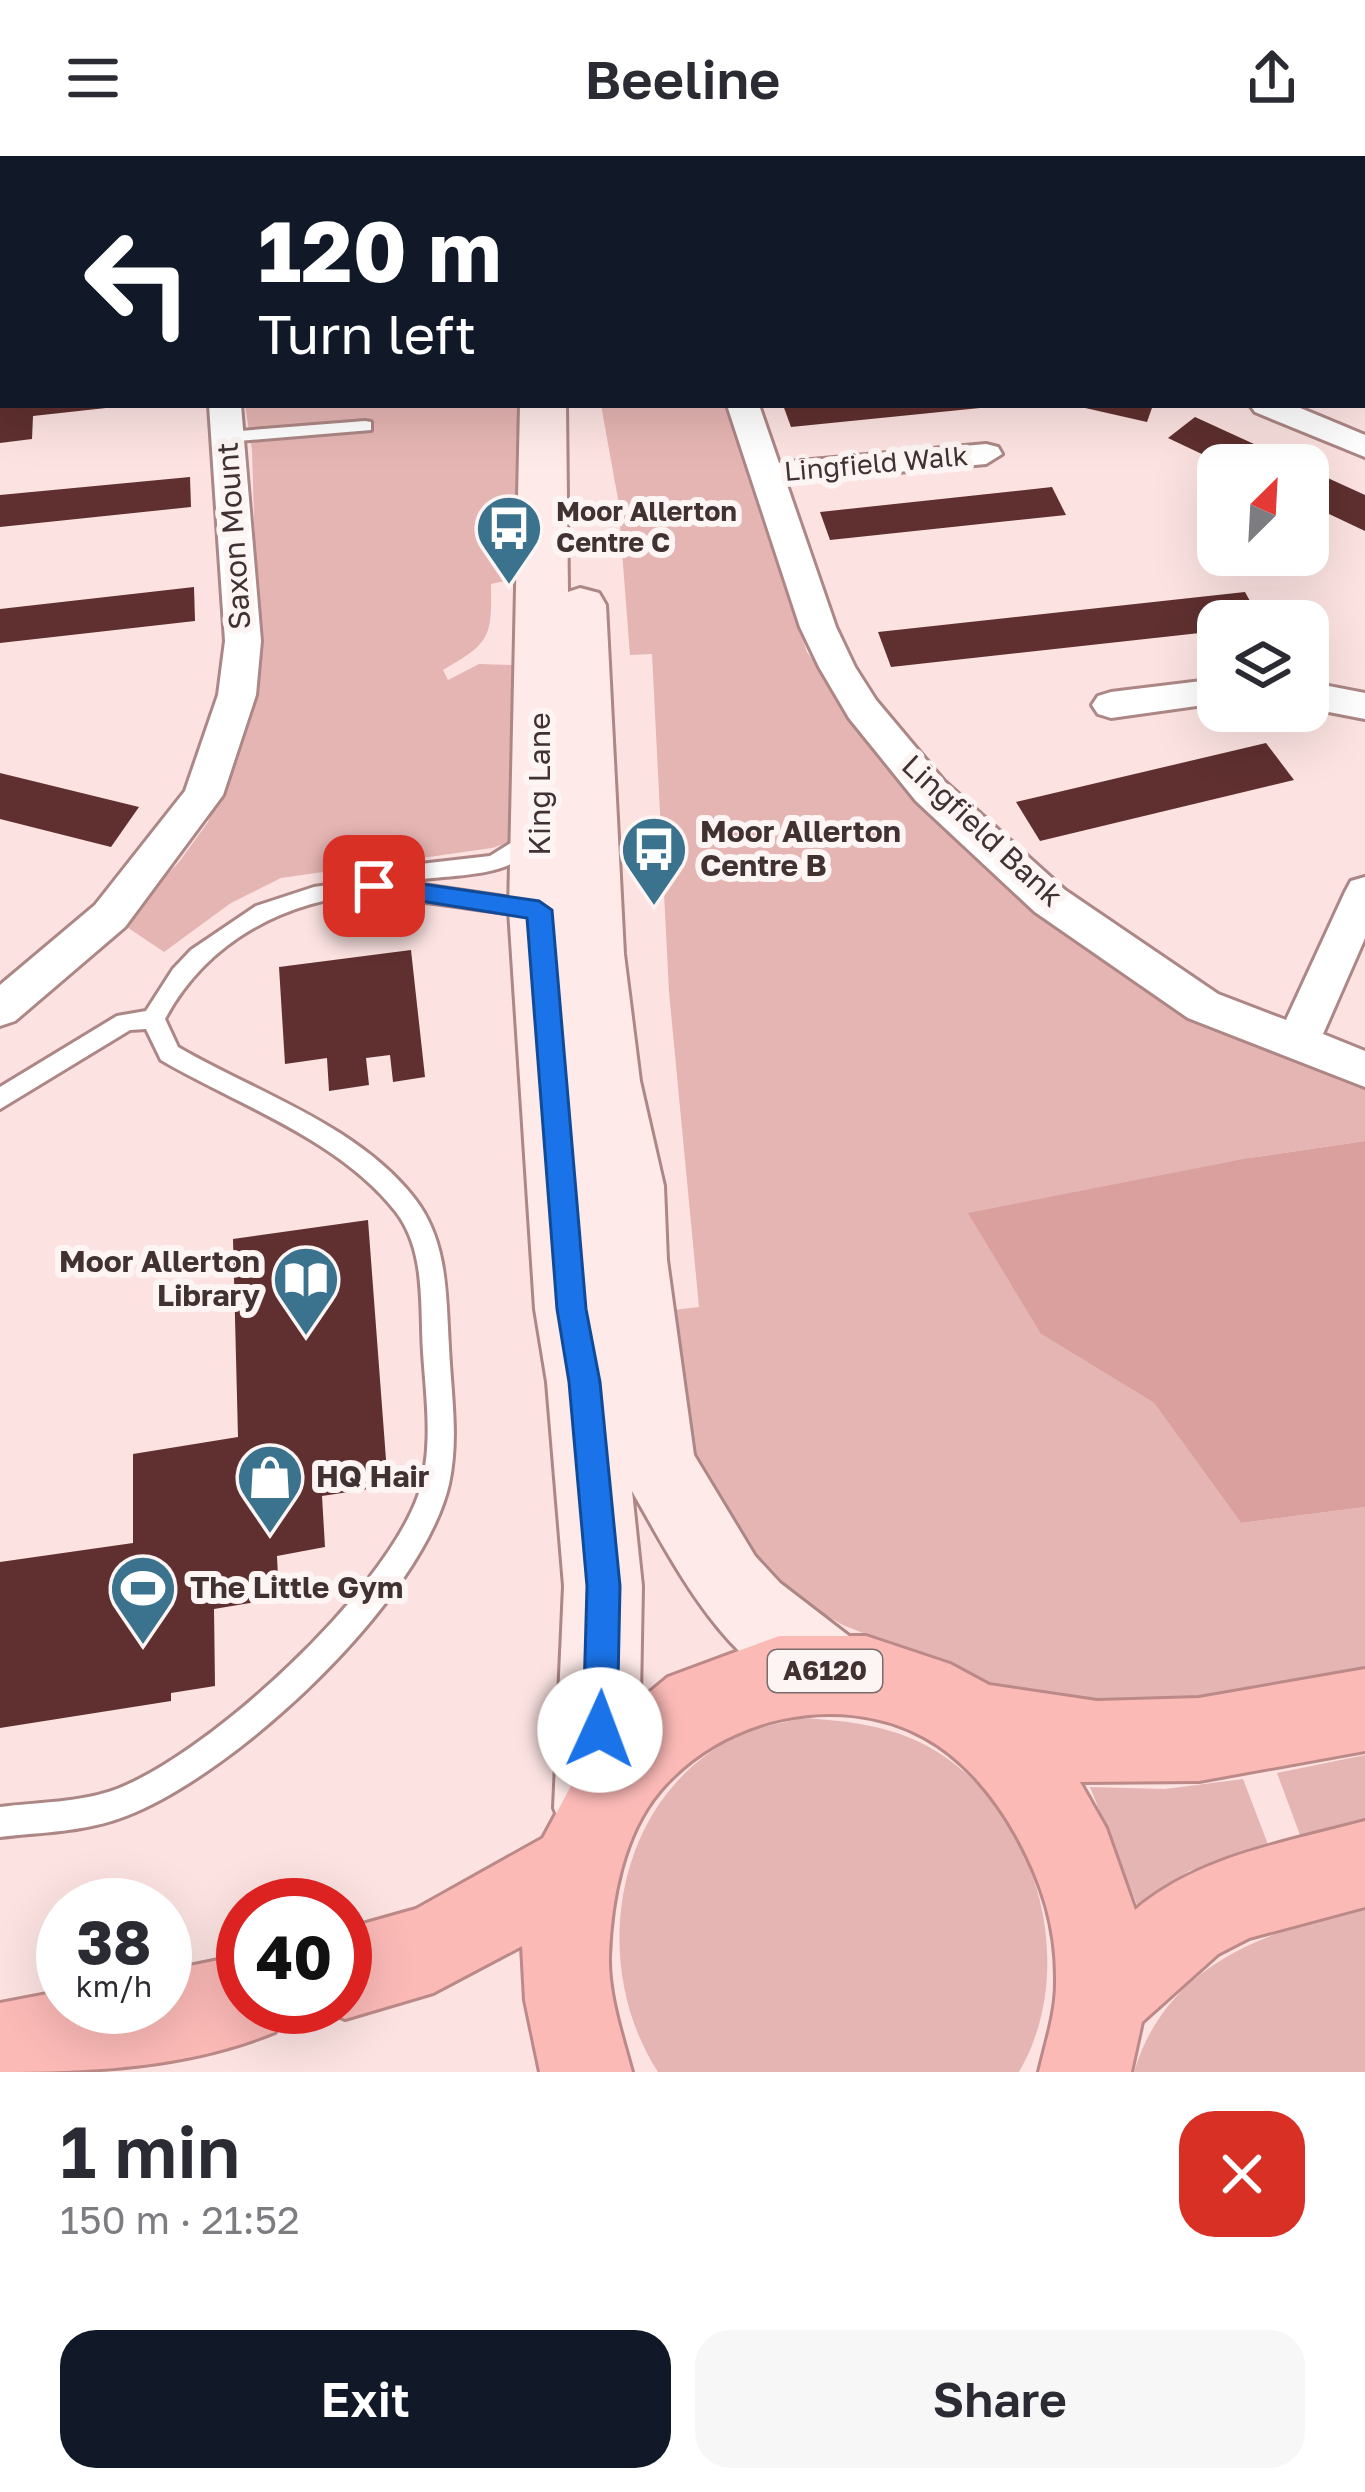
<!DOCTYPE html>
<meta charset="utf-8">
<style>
:root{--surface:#fff;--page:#f7f7f7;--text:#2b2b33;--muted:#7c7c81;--accent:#111827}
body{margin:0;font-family:"Golos Text",sans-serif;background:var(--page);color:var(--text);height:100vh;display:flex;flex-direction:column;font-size:45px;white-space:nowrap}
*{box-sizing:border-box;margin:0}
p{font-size:39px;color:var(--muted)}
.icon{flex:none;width:66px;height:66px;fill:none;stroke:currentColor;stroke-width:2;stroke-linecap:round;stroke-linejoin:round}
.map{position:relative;height:1916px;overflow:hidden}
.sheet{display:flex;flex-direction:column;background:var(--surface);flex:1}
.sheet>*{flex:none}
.hud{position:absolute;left:0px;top:0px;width:1365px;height:252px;box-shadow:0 12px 48px #0002;background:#111827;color:#fff;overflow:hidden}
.needle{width:78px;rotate:24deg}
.buttons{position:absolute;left:1197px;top:288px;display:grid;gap:24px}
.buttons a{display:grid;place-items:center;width:132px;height:132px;border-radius:24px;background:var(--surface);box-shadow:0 12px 48px #0002;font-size:60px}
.speed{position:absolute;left:36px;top:1722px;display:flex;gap:24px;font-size:60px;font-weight:700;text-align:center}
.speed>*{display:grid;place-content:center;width:156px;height:156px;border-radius:50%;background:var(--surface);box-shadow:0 12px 48px #0002;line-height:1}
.speed small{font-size:30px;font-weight:400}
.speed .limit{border:18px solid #d22;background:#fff;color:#111}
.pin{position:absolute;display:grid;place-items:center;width:102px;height:102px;color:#fff;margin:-51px;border-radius:24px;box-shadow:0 6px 18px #0006}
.me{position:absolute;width:132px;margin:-66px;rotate:2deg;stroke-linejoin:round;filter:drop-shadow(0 0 9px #0008)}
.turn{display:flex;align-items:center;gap:42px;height:252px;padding:0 60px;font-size:54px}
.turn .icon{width:156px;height:156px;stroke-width:2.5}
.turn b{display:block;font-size:84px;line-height:102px}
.round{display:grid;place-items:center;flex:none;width:126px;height:126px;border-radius:36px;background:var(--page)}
.headline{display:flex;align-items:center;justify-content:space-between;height:204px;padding:0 60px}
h1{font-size:72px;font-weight:600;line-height:90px}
.cta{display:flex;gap:24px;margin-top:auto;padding:24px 60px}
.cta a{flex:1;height:138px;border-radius:36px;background:var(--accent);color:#fff;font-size:48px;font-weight:600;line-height:138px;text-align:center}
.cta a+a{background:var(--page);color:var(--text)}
header{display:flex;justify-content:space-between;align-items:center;height:156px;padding:0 60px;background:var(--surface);font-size:54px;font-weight:600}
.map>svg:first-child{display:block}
.green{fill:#e5b5b3}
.forest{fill:#daa09d}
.building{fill:#5f302f}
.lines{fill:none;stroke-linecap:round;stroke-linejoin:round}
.lane-casing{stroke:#ac8785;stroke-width:6}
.street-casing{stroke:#ac8785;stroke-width:6}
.secondary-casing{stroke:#ac8785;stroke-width:6}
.highway-casing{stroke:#bb8a88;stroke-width:6}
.lane{fill:#fff;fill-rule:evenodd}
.street{fill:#fff;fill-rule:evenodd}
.secondary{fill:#feeae9;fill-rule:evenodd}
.highway{fill:#fcbab7;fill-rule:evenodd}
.route{fill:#1a73e8;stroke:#114b97;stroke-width:3}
.labels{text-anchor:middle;stroke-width:12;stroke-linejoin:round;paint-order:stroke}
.far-street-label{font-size:27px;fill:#413131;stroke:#fdf5f4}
.far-poi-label{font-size:27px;font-weight:bold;fill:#413131;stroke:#fdf5f4;text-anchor:start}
.shield{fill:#fdf5f4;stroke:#796c6c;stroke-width:3}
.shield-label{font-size:27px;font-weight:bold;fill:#413131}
.street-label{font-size:30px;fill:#413131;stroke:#fdf5f4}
.poi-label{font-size:30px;font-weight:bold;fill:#413131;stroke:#fdf5f4;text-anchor:start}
</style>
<header><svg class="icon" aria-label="menu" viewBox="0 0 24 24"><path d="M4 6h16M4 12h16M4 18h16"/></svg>Beeline<svg class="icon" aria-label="share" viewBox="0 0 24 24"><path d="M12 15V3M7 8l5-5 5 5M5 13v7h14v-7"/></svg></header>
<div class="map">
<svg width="1365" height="1916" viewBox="0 0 1365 1916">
<rect width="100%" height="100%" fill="#fce3e2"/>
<!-- green -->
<g class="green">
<path d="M245,249H522L523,361L510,424L491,428C492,482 490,487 443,514L448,524L479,508L512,509L519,536L517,674L510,686L492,692L281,722L231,747L164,796L121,767L179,706L208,666L259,534L252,294Z"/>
<polygon points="601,249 726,249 807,496 904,631 1035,753 1176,855 1365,929 1365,985 1249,1002 1041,1178 1154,1247 1241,1367 1365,1351 1365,1527 1216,1555 1013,1538 843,1469 791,1440 755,1411 697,1333 673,1154 699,1151 669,836 652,498 630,499 618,343"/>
<path d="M803,1562C848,1565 889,1569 929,1591C1037,1651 1081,1810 1019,1916H658C587,1807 614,1638 740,1579C759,1570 783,1567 803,1562Z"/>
<polygon points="1365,1599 1365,1673 1303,1687 1277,1617"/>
<polygon points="1243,1623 1269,1691 1189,1715 1137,1749 1090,1631 1165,1633"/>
<path d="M1365,1751V1916H1134C1166,1808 1265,1776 1365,1751Z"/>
</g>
<!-- forest -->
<polygon class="forest" points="1365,985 1365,1351 1241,1367 1154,1247 1041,1178 968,1057 1249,1002"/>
<!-- building -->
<g class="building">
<polygon points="0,249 106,249 106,252 33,260 32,283 0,287"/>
<polygon points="783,249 980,249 980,252 791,271"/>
<polygon points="1072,249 1153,249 1147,266"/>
<polygon points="1195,261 1300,309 1225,309 1168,282"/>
<polygon points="1308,313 1365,339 1365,375 1308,348"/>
<polygon points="190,321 191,351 0,371 0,339"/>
<polygon points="1052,331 1066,359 830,384 820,356"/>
<polygon points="194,431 195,465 0,487 0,453"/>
<polygon points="1245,436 1261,465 1218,465 1218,475 891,511 878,476"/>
<polygon points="1266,587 1294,624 1040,685 1016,646"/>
<polygon points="0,617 139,651 111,691 0,663"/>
<polygon points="411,794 425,921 393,926 390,899 366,902 369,929 329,935 327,902 285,908 279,811"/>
<polygon points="368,1064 388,1330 322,1340 325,1391 277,1400 279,1442 214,1453 215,1530 171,1537 171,1545 0,1572 0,1406 133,1387 133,1298 238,1281 233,1083"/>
</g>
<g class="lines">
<defs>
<g id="lane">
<polygon points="365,265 371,266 371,274 227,286 218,281 227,276"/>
<path d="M532,674L543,682C511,727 450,716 403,726L539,746L547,748L550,754L547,760L539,762C499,756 458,750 418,745C404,742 386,737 372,738C285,743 206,786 165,863L178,891C255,936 358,969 415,1043C448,1086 446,1140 449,1191C451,1237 459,1282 449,1328C422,1445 236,1618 126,1660C86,1676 42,1676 0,1681V1651C38,1646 80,1647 117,1633C212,1596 383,1437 418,1340C434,1294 426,1243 423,1196C420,1149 426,1095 396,1056C339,983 238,949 161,904L146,873L130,874L0,953V931L117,860L146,855L173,813L191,794L256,750L314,731L368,723L403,710L490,700Z"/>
</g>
<g id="street">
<polygon points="965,0 993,0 994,3 966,3"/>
<polygon points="1283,0 1312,0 1314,3 1285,3"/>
<polygon points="1362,40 1365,41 1365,60 1362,59"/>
<rect x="0" y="195" width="3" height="18"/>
<polygon points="209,249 241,249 261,485 256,539 223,639 125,771 15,865 0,870 0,829 95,749 185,635 218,539 225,485"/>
<polygon points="727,249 759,249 779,307 986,288 998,291 1002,298 986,308 786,326 836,471 855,511 876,544 944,625 1065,734 1218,838 1286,864 1345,736 1351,725 1365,721 1365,782 1323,878 1365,895 1365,931 1188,862 1035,756 916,645 849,562 819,511 800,471"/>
<polygon points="1250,249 1293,249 1365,279 1365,301 1255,256"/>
<polygon points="1218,523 1218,547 1111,562 1098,558 1092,549 1098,540 1111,536"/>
<polygon points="1308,526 1365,537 1365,563 1308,552"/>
</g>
<g id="secondary">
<polygon points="471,0 511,0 512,3 472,3"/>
<path d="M520,249H566L568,436L580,432L599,437L606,449L624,798L640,925L664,1030L667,1104L694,1299L755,1400L780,1427L858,1487L869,1515L858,1543L829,1555C726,1513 684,1426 632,1335L642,1430L638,1652L626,1682L596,1694L566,1682L554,1652L564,1430L547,1226L535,1153L509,754Z"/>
</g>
<g id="highway">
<path d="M779,1480H866L950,1508L989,1529L1097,1545L1199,1542L1365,1513V1595L1199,1625L1080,1626L1106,1672L1135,1754C1198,1700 1287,1686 1365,1665V1751L1249,1782L1218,1798L1142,1866L1131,1916H1039C1046,1886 1056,1857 1056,1827C1057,1772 1042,1726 1016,1679C995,1641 963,1602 924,1581C837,1534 721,1562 659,1636C623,1679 611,1745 609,1800C608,1838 622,1879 632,1916H540L525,1844L522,1790L433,1837L345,1863L317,1851H345V1773L416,1753L543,1682L599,1578L668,1521Z"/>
<path d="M243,1799V1851H285L275,1876C187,1912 93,1916 0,1916V1847L63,1835V1851H165V1815Z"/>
</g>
</defs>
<!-- lane casing -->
<use href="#lane" class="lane-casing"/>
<!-- street casing -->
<use href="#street" class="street-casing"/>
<!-- secondary casing -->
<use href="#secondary" class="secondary-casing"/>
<!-- highway casing -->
<use href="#highway" class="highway-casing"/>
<!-- lane -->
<use href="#lane" class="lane"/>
<!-- street -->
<use href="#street" class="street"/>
<!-- secondary -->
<use href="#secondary" class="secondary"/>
<!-- highway -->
<use href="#highway" class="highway"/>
</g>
<!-- route -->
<polygon class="route" points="374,721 539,745 552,754 586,1153 600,1226 620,1430 617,1574 612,1586 600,1591 588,1586 583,1574 587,1430 569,1226 557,1153 527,762 365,736 361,730"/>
<!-- icons -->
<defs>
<symbol id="bus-pin" viewBox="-11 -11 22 30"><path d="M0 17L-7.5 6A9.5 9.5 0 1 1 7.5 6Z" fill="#3b728d" stroke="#fdf5f4"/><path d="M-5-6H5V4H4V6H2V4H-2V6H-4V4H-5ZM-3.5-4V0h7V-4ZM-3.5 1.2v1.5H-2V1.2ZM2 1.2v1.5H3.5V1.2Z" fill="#fff"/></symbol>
<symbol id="library-pin" viewBox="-11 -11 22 30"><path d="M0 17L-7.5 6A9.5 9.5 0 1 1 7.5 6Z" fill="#3b728d" stroke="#fdf5f4"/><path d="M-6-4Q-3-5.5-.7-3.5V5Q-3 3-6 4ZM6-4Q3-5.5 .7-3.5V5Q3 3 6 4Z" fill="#fff"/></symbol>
<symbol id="shop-pin" viewBox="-11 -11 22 30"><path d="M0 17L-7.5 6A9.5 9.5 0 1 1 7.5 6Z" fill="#3b728d" stroke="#fdf5f4"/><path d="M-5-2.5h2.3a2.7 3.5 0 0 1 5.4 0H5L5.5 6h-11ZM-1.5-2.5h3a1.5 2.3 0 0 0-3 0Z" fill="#fff"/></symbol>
<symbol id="stadium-pin" viewBox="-11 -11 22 30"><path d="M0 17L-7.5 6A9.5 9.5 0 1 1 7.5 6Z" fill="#3b728d" stroke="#fdf5f4"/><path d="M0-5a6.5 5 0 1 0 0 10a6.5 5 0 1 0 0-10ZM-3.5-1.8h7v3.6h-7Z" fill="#fff"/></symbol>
</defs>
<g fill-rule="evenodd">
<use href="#bus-pin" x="471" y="334" width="76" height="104"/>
<use href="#bus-pin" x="616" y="655" width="76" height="104"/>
<use href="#library-pin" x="268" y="1085" width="76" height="104"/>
<use href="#shop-pin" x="232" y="1283" width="76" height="104"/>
<use href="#stadium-pin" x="105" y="1394" width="76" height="104"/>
</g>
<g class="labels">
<!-- far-street labels -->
<g class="far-street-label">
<text transform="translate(876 308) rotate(-5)" y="9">Lingfield Walk</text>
</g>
<!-- far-poi labels -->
<g class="far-poi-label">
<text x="556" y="365">Moor Allerton<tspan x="556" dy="31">Centre C</tspan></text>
</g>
<!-- shield labels -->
<rect class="shield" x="768" y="1494" width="114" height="42" rx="9"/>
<g class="shield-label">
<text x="825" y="1524">A6120</text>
</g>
<!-- street labels -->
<g class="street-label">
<text transform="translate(234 380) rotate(-94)" y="10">Saxon Mount</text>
<text transform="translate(540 628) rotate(-90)" y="10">King Lane</text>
<text transform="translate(982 675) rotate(43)" y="10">Lingfield Bank</text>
</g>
<!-- poi labels -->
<g class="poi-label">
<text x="700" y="686">Moor Allerton<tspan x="700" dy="34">Centre B</tspan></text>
<text x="260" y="1116" text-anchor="end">Moor Allerton<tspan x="260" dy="34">Library</tspan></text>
<text x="316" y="1331">HQ Hair</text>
<text x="190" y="1442">The Little Gym</text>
</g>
</g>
</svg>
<div class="buttons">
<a><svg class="needle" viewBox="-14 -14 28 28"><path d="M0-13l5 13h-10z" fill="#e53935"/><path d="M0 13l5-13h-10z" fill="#7c7c81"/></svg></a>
<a><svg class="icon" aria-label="layers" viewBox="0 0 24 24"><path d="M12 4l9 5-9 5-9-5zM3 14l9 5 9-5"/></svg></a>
</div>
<div class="speed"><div>38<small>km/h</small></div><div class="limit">40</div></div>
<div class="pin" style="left:374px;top:730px;background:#d93025"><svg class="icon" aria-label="arrive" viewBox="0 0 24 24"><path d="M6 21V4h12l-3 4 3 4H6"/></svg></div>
<svg class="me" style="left:600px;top:1574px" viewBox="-20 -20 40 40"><circle r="19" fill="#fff"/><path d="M0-13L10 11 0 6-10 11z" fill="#1a73e8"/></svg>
<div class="hud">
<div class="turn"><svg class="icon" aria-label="left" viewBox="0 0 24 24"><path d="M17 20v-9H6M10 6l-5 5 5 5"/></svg><div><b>120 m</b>Turn left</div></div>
</div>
</div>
<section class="sheet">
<div class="headline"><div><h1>1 min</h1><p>150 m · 21:52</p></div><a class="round" style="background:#d93025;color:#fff"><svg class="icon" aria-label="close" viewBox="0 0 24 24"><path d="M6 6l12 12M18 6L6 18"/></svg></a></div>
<div class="cta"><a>Exit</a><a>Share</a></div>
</section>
